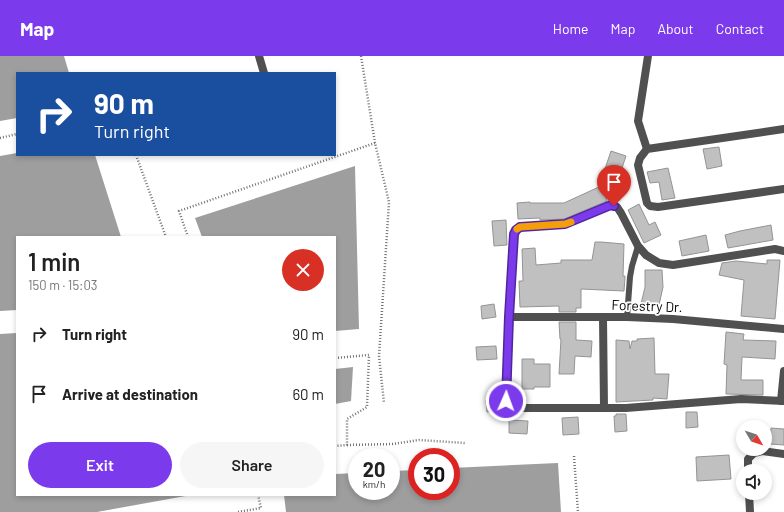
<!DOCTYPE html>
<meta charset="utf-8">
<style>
:root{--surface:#fff;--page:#f6f6f6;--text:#222;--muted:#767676;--accent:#7c3aed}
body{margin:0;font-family:Barlow,sans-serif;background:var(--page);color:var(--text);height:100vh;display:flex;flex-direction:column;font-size:15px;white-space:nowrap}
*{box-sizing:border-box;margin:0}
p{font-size:13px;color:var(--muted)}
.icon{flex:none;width:22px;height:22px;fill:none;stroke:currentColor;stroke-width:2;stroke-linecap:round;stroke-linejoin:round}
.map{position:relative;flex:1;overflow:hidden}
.drawer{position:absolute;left:16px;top:180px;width:320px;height:260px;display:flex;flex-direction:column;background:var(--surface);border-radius:0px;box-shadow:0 2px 6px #0003}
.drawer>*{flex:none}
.hud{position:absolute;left:16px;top:16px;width:320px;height:84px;border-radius:0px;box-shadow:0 2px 6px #0003;background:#1a4fa0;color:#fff;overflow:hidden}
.needle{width:26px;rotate:129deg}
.tools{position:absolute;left:736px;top:364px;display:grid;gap:8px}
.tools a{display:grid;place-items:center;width:36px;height:36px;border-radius:50%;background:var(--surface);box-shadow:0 2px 6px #0003;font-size:20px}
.speed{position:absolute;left:348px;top:392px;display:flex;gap:8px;font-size:20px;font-weight:700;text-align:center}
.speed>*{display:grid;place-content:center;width:52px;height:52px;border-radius:50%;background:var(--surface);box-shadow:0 2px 6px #0003;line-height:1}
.speed small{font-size:10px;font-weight:400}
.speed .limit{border:6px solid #d22;background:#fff;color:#111}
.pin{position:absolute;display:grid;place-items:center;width:34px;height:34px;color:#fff;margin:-41px -17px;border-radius:50% 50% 50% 0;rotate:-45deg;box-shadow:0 0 4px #0007}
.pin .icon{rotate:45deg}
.me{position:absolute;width:44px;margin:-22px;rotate:2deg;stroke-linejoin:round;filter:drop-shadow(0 0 3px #0008)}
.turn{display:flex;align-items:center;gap:14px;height:84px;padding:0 12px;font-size:18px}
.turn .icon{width:52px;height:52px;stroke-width:2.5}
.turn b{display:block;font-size:28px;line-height:34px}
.round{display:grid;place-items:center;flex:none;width:42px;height:42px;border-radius:21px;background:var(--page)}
.headline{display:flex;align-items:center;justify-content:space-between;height:68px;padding:0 12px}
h1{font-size:24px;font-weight:600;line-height:30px}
.cta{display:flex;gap:8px;margin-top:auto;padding:8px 12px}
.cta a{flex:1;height:46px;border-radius:24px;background:var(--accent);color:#fff;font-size:16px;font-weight:600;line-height:46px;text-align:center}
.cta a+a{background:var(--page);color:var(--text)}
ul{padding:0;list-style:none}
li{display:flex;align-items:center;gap:12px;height:60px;padding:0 12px}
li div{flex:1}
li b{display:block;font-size:15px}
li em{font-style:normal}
header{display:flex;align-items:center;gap:24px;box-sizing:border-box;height:56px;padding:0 20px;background:var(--accent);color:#fff}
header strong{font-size:19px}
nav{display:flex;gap:22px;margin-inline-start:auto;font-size:14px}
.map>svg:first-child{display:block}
.water{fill:#9e9e9e}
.building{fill:#c0c0c0;stroke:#949494}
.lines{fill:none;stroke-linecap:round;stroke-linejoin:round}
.path{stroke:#727272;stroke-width:2.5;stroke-dasharray:1 2;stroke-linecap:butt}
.service{stroke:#505050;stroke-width:6}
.minor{stroke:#505050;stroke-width:8}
.route-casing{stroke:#51269a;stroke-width:10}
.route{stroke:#7c3aed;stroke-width:7}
.slow{stroke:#f59e0b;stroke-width:7}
.labels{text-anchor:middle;stroke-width:3.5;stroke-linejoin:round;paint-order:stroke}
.street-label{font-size:14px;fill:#000;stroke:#fff}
</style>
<header>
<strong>Map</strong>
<nav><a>Home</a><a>Map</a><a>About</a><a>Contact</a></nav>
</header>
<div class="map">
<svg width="784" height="456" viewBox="0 0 784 456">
<rect width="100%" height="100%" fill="#fff"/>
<!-- water -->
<g class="water">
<polygon points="0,0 64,0 69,17 17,17 17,62 0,65"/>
<polygon points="17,97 17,99 95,99 121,181 17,181 17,254 0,255 0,100"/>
<polygon points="355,110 359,273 335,275 335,181 202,181 195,162"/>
<polygon points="17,277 17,439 191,439 97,456 0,456 0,278"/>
<polygon points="353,311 351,345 335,348 335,313"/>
<polygon points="558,407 561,456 286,456 284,439 335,439 335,418 357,417 357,435 391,435 391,415 417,414 417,435 451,435 451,412"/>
</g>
<!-- building -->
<g class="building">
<polygon points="719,91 722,110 707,113 703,93"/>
<polygon points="611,95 626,100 618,124 603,119"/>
<polygon points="668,112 675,142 662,144 659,126 650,127 647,116"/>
<polygon points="601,130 607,145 564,163 540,164 540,162 518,163 517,147 530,146 530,147 564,147"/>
<polygon points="639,148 649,169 655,166 661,179 644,187 628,154"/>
<polygon points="506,164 507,189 494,190 492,165"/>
<polygon points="771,169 773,184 728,192 725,179 740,175"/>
<polygon points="706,179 709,195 682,200 679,185"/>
<polygon points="595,186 601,186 624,188 623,220 625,220 625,222 624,235 581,233 581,252 576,252 576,256 559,256 559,250 520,251 519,225 523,225 522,193 535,192 536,209 561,207 561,204 592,204"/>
<polygon points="767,204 780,204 775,263 741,260 744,224 719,219 722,207 736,205 767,208"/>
<polygon points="645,214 662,214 663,231 659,249 641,248 645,231"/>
<polygon points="494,248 496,261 482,263 481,250"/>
<polygon points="559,266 576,266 576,284 592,285 591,301 575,300 574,318 559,318 561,283 560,283"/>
<polygon points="726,276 744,278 743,284 776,285 775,303 742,301 741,324 763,324 763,339 726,338 727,309 724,308"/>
<polygon points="654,282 655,318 669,318 667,343 653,342 653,344 616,346 616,284 629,285 630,293 632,285 637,285 637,283"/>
<polygon points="496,290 497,303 477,304 476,291"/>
<polygon points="522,303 534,303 534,308 550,308 550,331 534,331 534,333 522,333"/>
<polygon points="501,342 501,345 504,351 504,354 487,356 486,344"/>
<polygon points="686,356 697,356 698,371 686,372"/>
<polygon points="616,358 626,358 627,375 615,376 614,360 616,360"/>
<polygon points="578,361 579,378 563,379 562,362"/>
<polygon points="509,364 528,365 527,378 509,377"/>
<polygon points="771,372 784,373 784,389 770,388"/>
<polygon points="729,399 731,423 697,425 696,401"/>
</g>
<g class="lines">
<!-- path -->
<g class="path">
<polyline points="361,0 375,87 389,146 379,300 384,347"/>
<polyline points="0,82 17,78"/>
<polyline points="136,99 166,181"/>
<polyline points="188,181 179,155 375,87"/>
<polyline points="335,302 369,299 367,351 347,363 347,389 335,390"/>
<polyline points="347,389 393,388 419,384 465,387"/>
<polyline points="574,400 578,456"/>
<polyline points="238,456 261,452 258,439"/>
</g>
<!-- service -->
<polyline class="service" points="627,261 630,221 632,210 638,190"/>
<!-- minor -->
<g class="minor">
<polyline points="259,0 264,17"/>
<polyline points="784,73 647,93 640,102 638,109 647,147 650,150 658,151 784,133"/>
<polyline points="647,93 638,65 648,0"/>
<polyline points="784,195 775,193 673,209 659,207 646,199 638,190 621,157 617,151 611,149 565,168 520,171 516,174 514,178 509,261 506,345 510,350 515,352 626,352 741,343 784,345"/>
<polyline points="509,261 627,261 673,263 784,273"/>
<polyline points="603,261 604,352"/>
<polyline points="781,345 784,315"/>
<polyline points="748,415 748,403 754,397 762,395 784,398"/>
<polyline points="749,437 750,456"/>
</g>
</g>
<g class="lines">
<defs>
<polyline id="route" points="506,345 509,261 514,178 516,174 520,171 565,168 611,149 614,150"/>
</defs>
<!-- route casing -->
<use href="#route" class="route-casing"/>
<!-- route -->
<use href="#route" class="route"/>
<!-- slow -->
<polyline class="slow" points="517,173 520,171 565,168 571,166"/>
</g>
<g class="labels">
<!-- street labels -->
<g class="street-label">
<text transform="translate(647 250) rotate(2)" y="5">Forestry Dr.</text>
</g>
</g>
</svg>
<div class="tools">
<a><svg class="needle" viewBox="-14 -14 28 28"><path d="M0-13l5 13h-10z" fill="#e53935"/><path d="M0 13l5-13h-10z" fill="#767676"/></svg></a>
<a><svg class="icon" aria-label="sound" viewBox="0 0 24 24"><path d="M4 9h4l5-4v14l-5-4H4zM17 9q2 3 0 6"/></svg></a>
</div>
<div class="speed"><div>20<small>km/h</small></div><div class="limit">30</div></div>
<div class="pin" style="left:614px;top:150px;background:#d93025"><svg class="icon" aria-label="arrive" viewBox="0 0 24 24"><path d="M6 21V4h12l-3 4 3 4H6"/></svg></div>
<svg class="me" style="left:506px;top:345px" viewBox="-20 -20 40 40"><circle r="17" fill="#7c3aed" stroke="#fff" stroke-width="3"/><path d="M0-11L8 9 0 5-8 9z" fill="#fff"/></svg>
<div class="hud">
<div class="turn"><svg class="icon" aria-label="right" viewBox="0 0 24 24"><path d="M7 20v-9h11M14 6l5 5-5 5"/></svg><div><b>90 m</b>Turn right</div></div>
</div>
<section class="drawer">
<div class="headline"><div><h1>1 min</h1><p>150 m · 15:03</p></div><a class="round" style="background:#d93025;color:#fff"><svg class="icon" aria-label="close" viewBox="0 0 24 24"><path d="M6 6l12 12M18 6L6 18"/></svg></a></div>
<ul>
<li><svg class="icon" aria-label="right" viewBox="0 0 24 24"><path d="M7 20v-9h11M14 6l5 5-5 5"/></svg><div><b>Turn right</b></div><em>90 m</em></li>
<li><svg class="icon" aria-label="arrive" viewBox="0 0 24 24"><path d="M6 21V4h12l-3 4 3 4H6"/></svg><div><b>Arrive at destination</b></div><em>60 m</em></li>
</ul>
<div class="cta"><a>Exit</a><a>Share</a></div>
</section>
</div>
